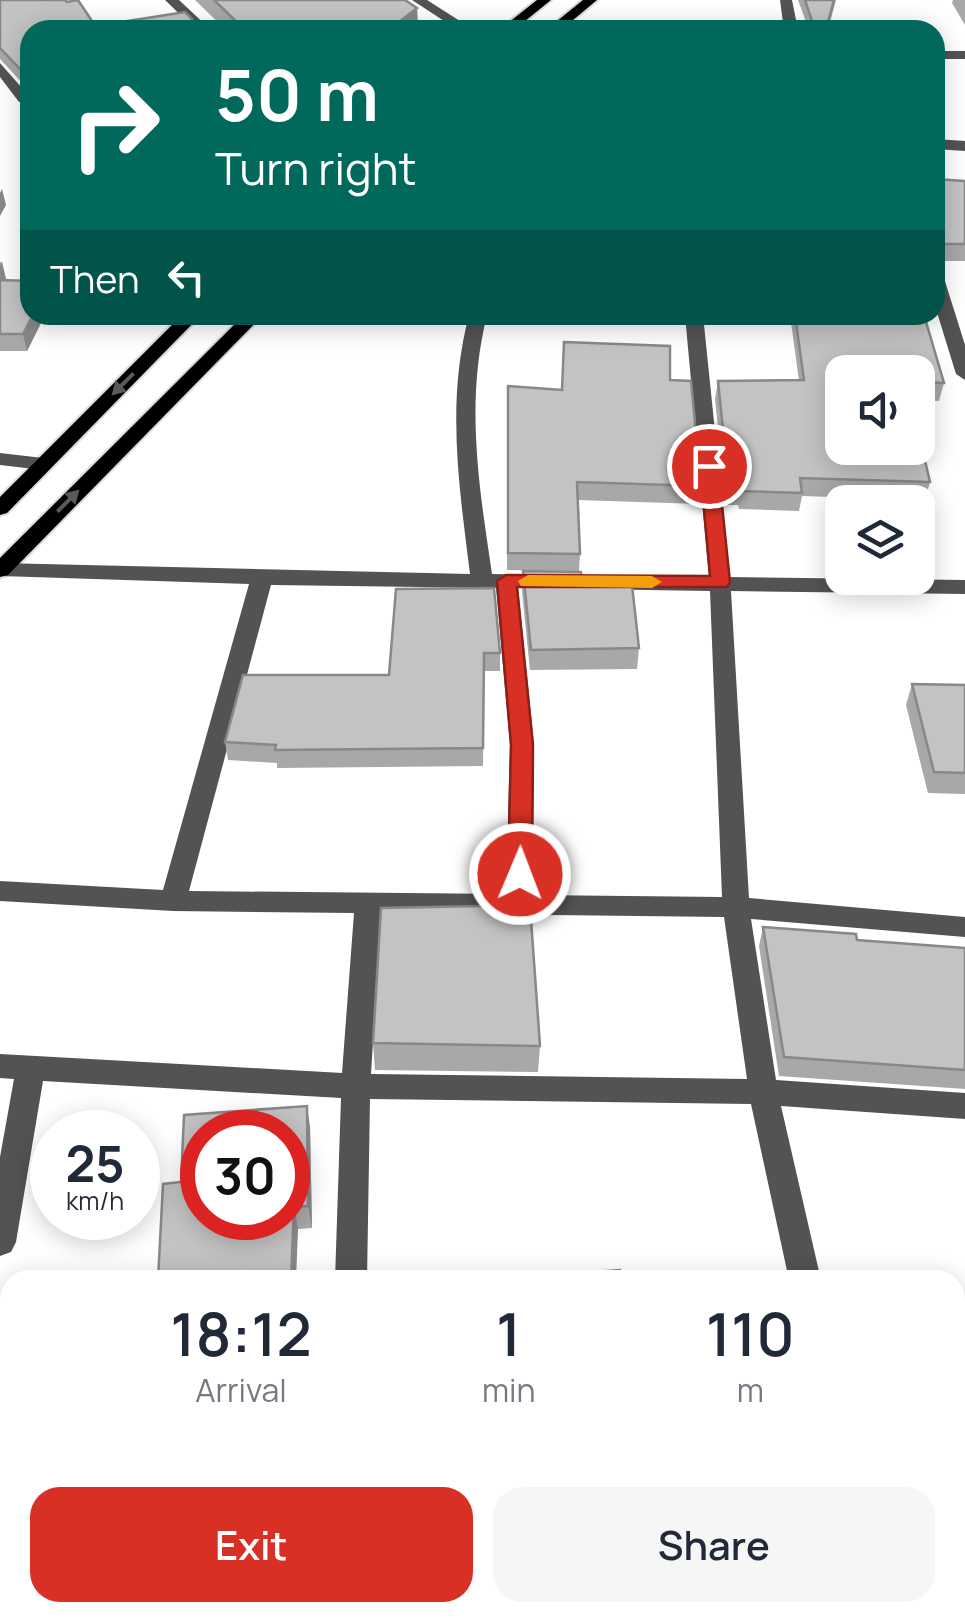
<!DOCTYPE html>
<style>
:root{--surface:#fff;--page:#f6f6f7;--text:#1f2937;--muted:#747a83;--accent:#d93025}
body{margin:0;font-family:Manrope,sans-serif;background:var(--page);color:var(--text);height:100vh;display:flex;flex-direction:column;font-size:38px;white-space:nowrap}
*{box-sizing:border-box;margin:0}
p{font-size:32px;color:var(--muted)}
.icon{flex:none;width:55px;height:55px;fill:none;stroke:currentColor;stroke-width:2;stroke-linecap:round;stroke-linejoin:round}
.map{position:relative;flex:1;overflow:hidden}
.drawer{position:absolute;left:0px;top:1270px;width:965px;height:352px;display:flex;flex-direction:column;background:var(--surface);border-radius:30px 30px 0 0;box-shadow:0 5px 25px #0003}
.drawer>*{flex:none}
.guide{position:absolute;left:20px;top:20px;width:925px;height:305px;border-radius:30px;box-shadow:0 5px 25px #0003;background:#00695c;color:#fff;overflow:hidden}
.controls{position:absolute;left:825px;top:355px;display:grid;gap:20px}
.controls a{display:grid;place-items:center;width:110px;height:110px;border-radius:20px;background:var(--surface);box-shadow:0 5px 25px #0003;font-size:50px}
.speed{position:absolute;left:30px;top:1110px;display:flex;gap:20px;font-size:50px;font-weight:700;text-align:center}
.speed>*{display:grid;place-content:center;width:130px;height:130px;border-radius:50%;background:var(--surface);box-shadow:0 5px 25px #0003;line-height:1}
.speed small{font-size:25px;font-weight:400}
.speed .limit{border:15px solid #d22;background:#fff;color:#111}
.pin{position:absolute;display:grid;place-items:center;width:85px;height:85px;color:#fff;margin:-42px;border:5px solid #fff;border-radius:50%;box-shadow:0 2px 10px #0007}
.me{position:absolute;width:110px;margin:-55px;rotate:1deg;stroke-linejoin:round;filter:drop-shadow(0 0 8px #0008)}
.turn{display:flex;align-items:center;gap:35px;height:210px;padding:0 30px;font-size:45px}
.turn .icon{width:130px;height:130px;stroke-width:2.5}
.turn b{display:block;font-size:70px;line-height:85px}
.then{display:flex;align-items:center;height:95px;padding:0 30px;background:#0003;gap:20px;font-size:38px}
.eta{display:flex;justify-content:space-evenly;align-items:center;height:170px;text-align:center}
.eta b{font-size:60px;font-weight:600;line-height:70px}
.action{display:flex;gap:20px;margin-top:auto;padding:20px 30px}
.action a{flex:1;height:115px;border-radius:30px;background:var(--accent);color:#fff;font-size:40px;font-weight:600;line-height:115px;text-align:center}
.action a+a{background:var(--page);color:var(--text)}
.map>svg:first-child{display:block}
.lines{fill:none;stroke-linecap:round;stroke-linejoin:round}
.major-casing{stroke:#dbdbdb;stroke-width:4}
.minor{fill:#535353;fill-rule:evenodd}
.major{fill:#000;fill-rule:evenodd}
.wall{fill:#a8a8a8}
.shaded-wall{fill:#888}
.building{fill:#c3c3c3;stroke:#888;stroke-width:2.5;fill-rule:evenodd}
.oneway{fill:#595959}
.route{fill:#d93025;stroke:#8d1f18;stroke-width:2.5}
.slow{fill:#f59e0b}
</style>
<div class="map">
<svg width="965" height="1622" viewBox="0 0 965 1622">
<rect width="100%" height="100%" fill="#fff"/>
<g class="lines">
<defs>
<g id="major">
<polygon points="537,0 551,0 514,30 499,30"/>
<polygon points="583,0 597,0 561,30 546,30"/>
<polygon points="182,315 201,315 7,513 0,515 0,497"/>
<polygon points="244,315 263,315 8,575 0,577 0,558"/>
</g>
</defs>
<!-- major casing -->
<use href="#major" class="major-casing"/>
<!-- minor -->
<g class="minor">
<polygon points="165,0 179,0 211,30 196,30"/>
<polygon points="412,0 427,0 474,30 458,30"/>
<polygon points="780,0 792,0 798,30 784,30"/>
<rect x="935" y="51" width="30" height="8"/>
<polygon points="0,63 29,96 29,102 19,102 0,77"/>
<polygon points="935,139 965,141 965,151 935,149"/>
<polygon points="935,273 944,278 965,345 965,380 956,374 935,306"/>
<path d="M469,315H487C465,403 479,486 492,574L709,577L685,315H703L730,577L965,580V594L731,591L749,898L965,917V937L751,919L776,1080L965,1093V1119L781,1106L821,1280H789L751,1104L370,1099L367,1280H335L341,1098L43,1081L16,1242L11,1252L0,1256V1157L14,1079L0,1078V1054L342,1073L354,913L173,911L0,901V881L163,890L249,584L1,576L0,563L470,574C459,486 446,402 469,315ZM271,585L496,588L510,745L506,894L189,891ZM518,588L710,591L722,897L532,895L534,745ZM381,913L724,917L747,1079L371,1074Z"/>
<polygon points="0,453 43,458 53,464 43,470 0,465"/>
<polygon points="344,1612 381,1612 382,1622 344,1622"/>
<polygon points="881,1612 918,1612 921,1622 883,1622"/>
</g>
<!-- major -->
<use href="#major" class="major"/>
</g>
<!-- wall -->
<g class="wall">
<polygon points="0,0 30,30 30,86 26,87 0,59"/>
<polygon points="195,0 405,0 417,8 418,29 416,30 226,30"/>
<polygon points="798,0 836,0 828,30 809,30"/>
<polygon points="953,0 965,0 965,25 952,3"/>
<polygon points="935,179 965,181 965,261 935,261"/>
<polygon points="0,262 2,262 6,280 30,315 45,315 27,351 0,351"/>
<polygon points="790,315 924,315 944,383 939,401 918,400 918,372 842,372 930,482 925,500 802,496 799,511 739,509 738,505 726,505 715,399 718,381 799,381"/>
<polygon points="670,380 701,486 699,504 578,500 580,554 579,571 507,570 508,386 562,390"/>
<polygon points="523,571 582,585 639,648 637,669 530,670 522,592"/>
<polygon points="396,589 500,653 500,671 484,671 483,766 277,768 277,763 228,760 225,742 389,675"/>
<polygon points="912,684 965,685 965,794 928,793 906,705"/>
<polygon points="763,927 857,940 965,948 965,1089 779,1076 759,946"/>
<polygon points="373,1043 540,1046 538,1072 375,1070"/>
<polygon points="307,1106 310,1128 312,1228 298,1229 181,1182"/>
<polygon points="10,1433 10,1529 0,1530 0,1434"/>
<polygon points="607,1612 832,1612 834,1622 609,1622"/>
</g>
<!-- shaded-wall -->
<g class="shaded-wall">
<polygon points="417,8 418,29 416,30 389,30"/>
<polygon points="192,19 194,30 186,30"/>
<polygon points="2,189 6,205 0,216 0,193"/>
<polygon points="2,262 6,279 0,290 0,266"/>
<polygon points="33,315 45,315 27,351 23,334"/>
<polygon points="307,1106 310,1128 312,1228 308,1206"/>
<polygon points="294,1207 298,1229 296,1280 291,1280"/>
</g>
<!-- building -->
<g class="building">
<polygon points="0,0 65,0 67,2 78,0 98,30 30,30 30,71 23,72 0,48"/>
<polygon points="214,0 405,0 417,8 389,30 245,30"/>
<polygon points="805,0 834,0 826,30 815,30"/>
<polygon points="185,12 192,19 186,30 110,30 115,23"/>
<polygon points="935,179 965,181 965,244 935,244"/>
<polygon points="0,280 30,281 30,315 33,315 23,334 0,334"/>
<polygon points="795,315 924,315 944,383 918,382 918,372 842,372 842,448 918,448 918,431 930,482 800,478 802,493 741,491 741,487 729,487 718,381 804,380"/>
<polygon points="564,342 670,346 670,380 691,381 701,486 577,482 580,554 508,553 508,386 562,390"/>
<polygon points="523,571 581,572 582,585 632,585 639,648 531,650"/>
<polygon points="494,588 500,653 484,653 483,748 275,750 276,745 225,742 243,675 389,675 396,589"/>
<polygon points="912,684 965,685 965,773 934,772"/>
<polygon points="530,905 540,1046 373,1043 381,908"/>
<polygon points="763,927 856,934 857,940 965,948 965,1070 784,1057"/>
<path d="M307,1106L308,1206L294,1207L291,1280H158L163,1184L181,1182L184,1115ZM202,1132H288V1218H202Z"/>
<polygon points="620,1270 622,1280 568,1280 568,1274"/>
<polygon points="10,1433 10,1510 0,1511 0,1434"/>
<polygon points="613,1612 832,1612 834,1622 614,1622"/>
<polygon points="965,1615 965,1622 952,1622 951,1617"/>
</g>
<!-- one-way arrows -->
<defs><path id="oneway-solid" d="M-6-.8H1V-3.2L6.5 0L1 3.2V.8H-6Z" transform="scale(2.5)"/></defs>
<g class="oneway">
<use href="#oneway-solid" transform="translate(123 384) rotate(135)"/>
<use href="#oneway-solid" transform="translate(68 501) rotate(-45)"/>
</g>
<!-- route -->
<polygon class="route" points="709,460 718,466 730,582 727,587 517,587 533,745 532,874 528,880 511,880 508,874 511,745 497,581 506,575 710,576 700,466"/>
<!-- slow -->
<polygon class="slow" points="528,575 652,576 662,582 652,588 521,586 518,581"/>
</svg>
<div class="controls">
<a><svg class="icon" aria-label="sound" viewBox="0 0 24 24"><path d="M4 9h4l5-4v14l-5-4H4zM17 9q2 3 0 6"/></svg></a>
<a><svg class="icon" aria-label="layers" viewBox="0 0 24 24"><path d="M12 4l9 5-9 5-9-5zM3 14l9 5 9-5"/></svg></a>
</div>
<div class="speed"><div>25<small>km/h</small></div><div class="limit">30</div></div>
<div class="pin" style="left:709px;top:466px;background:#d93025"><svg class="icon" aria-label="arrive" viewBox="0 0 24 24"><path d="M6 21V4h12l-3 4 3 4H6"/></svg></div>
<svg class="me" style="left:520px;top:874px" viewBox="-20 -20 40 40"><circle r="17" fill="#d93025" stroke="#fff" stroke-width="3"/><path d="M0-11L8 9 0 5-8 9z" fill="#fff"/></svg>
<div class="guide">
<div class="turn"><svg class="icon" aria-label="right" viewBox="0 0 24 24"><path d="M7 20v-9h11M14 6l5 5-5 5"/></svg><div><b>50 m</b>Turn right</div></div>
<div class="then">Then<svg class="icon" aria-label="left" viewBox="0 0 24 24"><path d="M17 20v-9H6M10 6l-5 5 5 5"/></svg></div>
</div>
<section class="drawer">
<div class="eta">
<div><b>18:12</b><p>Arrival</p></div>
<div><b>1</b><p>min</p></div>
<div><b>110</b><p>m</p></div>
</div>
<div class="action"><a>Exit</a><a>Share</a></div>
</section>
</div>
